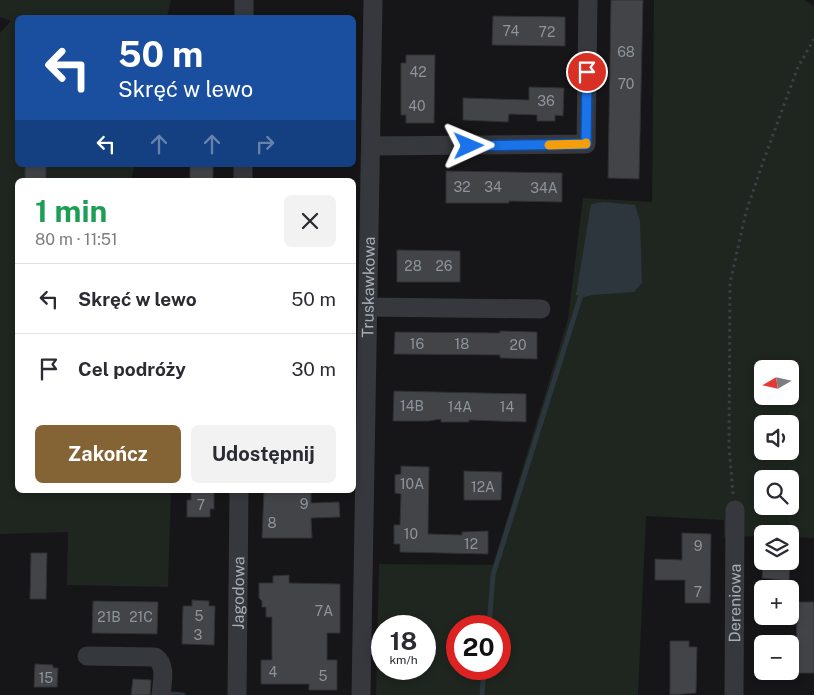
<!DOCTYPE html>
<html lang="pl">
<meta charset="utf-8">
<style>
:root{--surface:#fff;--page:#f2f2f3;--text:#2b2b33;--muted:#7c7c81;--line:#e1e1e2;--accent:#846334}
body{margin:0;font-family:"Public Sans",sans-serif;background:var(--page);color:var(--text);height:100vh;display:flex;flex-direction:column;font-size:19px;white-space:nowrap}
*{box-sizing:border-box;margin:0}
p{font-size:16px;color:var(--muted)}
.icon{flex:none;width:28px;height:28px;fill:none;stroke:currentColor;stroke-width:2;stroke-linecap:round;stroke-linejoin:round}
.map{position:relative;flex:1;overflow:hidden}
.details{position:absolute;left:15px;top:178px;width:341px;height:315px;display:flex;flex-direction:column;background:var(--surface);border-radius:8px;box-shadow:0 2px 8px #0003}
.details>*{flex:none}
.top-card{position:absolute;left:15px;top:15px;width:341px;height:152px;border-radius:8px;box-shadow:0 2px 8px #0003;background:#1a4fa0;color:#fff;overflow:hidden}
.needle{width:32px;rotate:261deg}
.fabs{position:absolute;left:754px;top:360px;display:grid;gap:10px}
.fabs a{display:grid;place-items:center;width:45px;height:45px;border-radius:8px;background:var(--surface);box-shadow:0 2px 8px #0003;font-size:25px}
.speed{position:absolute;left:371px;top:615px;display:flex;gap:10px;font-size:25px;font-weight:700;text-align:center}
.speed>*{display:grid;place-content:center;width:65px;height:65px;border-radius:50%;background:var(--surface);box-shadow:0 2px 8px #0003;line-height:1}
.speed small{font-size:12px;font-weight:400}
.speed .limit{border:8px solid #d22;background:#fff;color:#111}
.pin{position:absolute;display:grid;place-items:center;width:42px;height:42px;color:#fff;margin:-21px;border:2px solid #fff;border-radius:50%;box-shadow:0 1px 5px #0007}
.me{position:absolute;width:55px;margin:-28px;rotate:89deg;stroke-linejoin:round;filter:drop-shadow(0 0 4px #0008)}
.turn{display:flex;align-items:center;gap:18px;height:105px;padding:0 20px;font-size:22px}
.turn .icon{width:65px;height:65px;stroke-width:2.5}
.turn b{display:block;font-size:35px;line-height:42px}
.lanes{display:flex;align-items:center;height:48px;padding:0 20px;background:#0003;justify-content:center;gap:25px;direction:ltr}
.lanes .off{opacity:.35}
.round{display:grid;place-items:center;flex:none;width:52px;height:52px;border-radius:8px;background:var(--page)}
.overview{display:flex;align-items:center;justify-content:space-between;height:85px;padding:0 20px}
h1{font-size:30px;font-weight:700;line-height:38px;color:#1e9e55}
.action{display:flex;gap:10px;margin-top:auto;padding:10px 20px}
.action a{flex:1;height:58px;border-radius:8px;background:var(--accent);color:#fff;font-size:20px;font-weight:700;line-height:58px;text-align:center}
.action a+a{background:var(--page);color:var(--text)}
ul{padding:0;list-style:none}
li{display:flex;align-items:center;gap:15px;height:70px;padding:0 20px;border-top:1px solid var(--line)}
li div{flex:1}
li b{display:block;font-size:19px}
li em{font-style:normal}
.map>svg:first-child{display:block}
.green{fill:#1e261f;fill-rule:evenodd}
.water{fill:#2c363c}
.lines{fill:none;stroke-linecap:round;stroke-linejoin:round}
.stream{stroke:#2c363c;stroke-width:5}
.building{fill:#424448;stroke:#303034}
.path{stroke:#3d3f44;stroke-width:3;stroke-dasharray:2.5 4;stroke-linecap:butt}
.minor{stroke:#37383d;stroke-width:19}
.route-casing{stroke:#114b97;stroke-width:12}
.route{stroke:#1a73e8;stroke-width:9}
.slow{stroke:#f59e0b;stroke-width:9}
.labels{text-anchor:middle;stroke-width:4;stroke-linejoin:round;paint-order:stroke}
.number-label{font-size:14px;fill:#8e949c}
.street-label{font-size:16px;fill:#a8aeb8;stroke:#111113}
</style>
<div class="map">
<svg width="814" height="695" viewBox="0 0 814 695">
<rect width="100%" height="100%" fill="#161618"/>
<!-- green -->
<g class="green">
<polygon points="0,0 171,0 167,17 18,18 18,165 135,165 131,180 18,180 18,490 171,490 168,587 67,585 68,532 0,534 0,33 11,21 0,17"/>
<path d="M654,0H804L814,6V538L790,537V534H762V536L724,537V520L646,516L638,695H376L379,564L493,565L568,319L583,198L652,202ZM762,369H790V396H762ZM762,424H790V451H762ZM762,479H790V506H762ZM382,626H425V669H382ZM458,626H500V669H458Z"/>
</g>
<!-- water -->
<polygon class="water" points="604,202 635,205 640,221 642,283 634,292 592,295 585,297 576,295 591,204"/>
<g class="lines">
<!-- stream -->
<g class="stream">
<polyline points="489,626 493,575 581,295"/>
<polyline points="172,694 183,695"/>
<polyline points="482,695 484,669"/>
</g>
</g>
<!-- building -->
<g class="building">
<polygon points="611,0 643,0 639,179 608,178"/>
<polygon points="493,16 565,17 565,46 492,45"/>
<polygon points="406,55 435,55 434,123 406,123 406,115 401,115 401,63 406,63"/>
<polygon points="529,87 564,88 563,116 555,115 555,121 537,121 537,115 509,114 508,122 463,120 463,98 529,100"/>
<rect x="25" y="165" width="21" height="15"/>
<rect x="190" y="165" width="23" height="15"/>
<polygon points="446,171 562,173 562,202 509,201 509,203 446,203"/>
<polygon points="397,250 460,251 460,282 397,282"/>
<polygon points="500,331 537,332 537,359 500,358 500,355 394,354 395,332 500,333"/>
<polygon points="394,391 526,394 526,422 469,420 469,422 441,422 441,419 429,421 393,421"/>
<polygon points="401,466 429,467 428,534 462,535 462,532 488,531 488,554 400,552 400,544 394,544 394,525 400,525 401,494 395,493 395,475 401,474"/>
<polygon points="464,471 502,472 501,500 464,500"/>
<polygon points="191,490 210,490 210,492 214,492 214,509 210,509 210,517 187,517 187,500 191,500"/>
<polygon points="264,490 311,490 311,503 339,502 340,517 311,518 312,538 262,538"/>
<polygon points="682,533 711,534 710,603 685,603 685,580 655,580 655,559 682,560"/>
<polygon points="31,553 47,553 46,599 30,599"/>
<polygon points="763,561 790,561 789,581 762,578"/>
<polygon points="289,575 289,583 340,584 340,633 327,633 327,660 337,660 337,690 309,690 309,684 261,684 261,660 272,660 272,617 266,617 266,607 262,607 262,601 259,598 259,583 273,583 273,576"/>
<polygon points="192,600 209,601 209,606 215,606 214,645 182,644 183,606 192,606"/>
<polygon points="93,601 158,602 157,634 92,633"/>
<polygon points="797,602 814,602 814,673 796,673"/>
<polygon points="670,641 689,641 689,647 697,647 696,693 670,695"/>
<polygon points="35,664 53,665 53,668 58,668 57,687 34,687"/>
<polygon points="133,679 151,680 150,695 131,695"/>
</g>
<g class="lines">
<!-- path -->
<polyline class="path" points="733,494 729,447 730,283 746,212 763,162 798,67 814,39"/>
<!-- minor -->
<g class="minor">
<polyline points="244,0 244,18"/>
<polyline points="371,146 586,144 588,0"/>
<polyline points="243,180 243,165"/>
<polyline points="368,307 541,309"/>
<path d="M87,656L155,657C167,665 162,683 161,695"/>
<path id="s1" d="M237,695L239,490"/>
<path id="s2" d="M361,695L373,0"/>
<path id="s3" d="M734,695L735,510"/>
</g>
</g>
<g class="lines">
<defs>
<polyline id="route" points="469,146 586,144 587,72"/>
</defs>
<!-- route casing -->
<use href="#route" class="route-casing"/>
<!-- route -->
<use href="#route" class="route"/>
<!-- slow -->
<polyline class="slow" points="549,145 586,144 586,143"/>
</g>
<g class="labels">
<!-- number labels -->
<g class="number-label">
<text x="511" y="36">74</text>
<text x="547" y="37">72</text>
<text x="626" y="57">68</text>
<text x="418" y="77">42</text>
<text x="626" y="89">70</text>
<text x="546" y="106">36</text>
<text x="417" y="111">40</text>
<text x="462" y="192">32</text>
<text x="493" y="192">34</text>
<text x="544" y="193">34A</text>
<text x="413" y="271">28</text>
<text x="444" y="271">26</text>
<text x="417" y="349">16</text>
<text x="462" y="349">18</text>
<text x="518" y="350">20</text>
<text x="412" y="411">14B</text>
<text x="460" y="412">14A</text>
<text x="507" y="412">14</text>
<text x="412" y="489">10A</text>
<text x="483" y="492">12A</text>
<text x="304" y="509">9</text>
<text x="201" y="510">7</text>
<text x="272" y="528">8</text>
<text x="411" y="539">10</text>
<text x="471" y="549">12</text>
<text x="698" y="551">9</text>
<text x="698" y="597">7</text>
<text x="324" y="616">7A</text>
<text x="199" y="621">5</text>
<text x="109" y="622">21B</text>
<text x="141" y="622">21C</text>
<text x="198" y="640">3</text>
<text x="273" y="677">4</text>
<text x="323" y="681">5</text>
<text x="46" y="683">15</text>
</g>
<!-- street labels -->
<g class="street-label">
<text dy="6" stroke="none"><textPath href="#s2" startOffset="408">Truskawkowa</textPath></text>
<text dy="6" stroke="none"><textPath href="#s1" startOffset="102">Jagodowa</textPath></text>
<text dy="6" stroke="none"><textPath href="#s3" startOffset="92">Dereniowa</textPath></text>
</g>
</g>
</svg>
<div class="fabs">
<a><svg class="needle" viewBox="-14 -14 28 28"><path d="M0-13l5 13h-10z" fill="#e53935"/><path d="M0 13l5-13h-10z" fill="#7c7c81"/></svg></a>
<a><svg class="icon" aria-label="sound" viewBox="0 0 24 24"><path d="M4 9h4l5-4v14l-5-4H4zM17 9q2 3 0 6"/></svg></a>
<a><svg class="icon" aria-label="search" viewBox="0 0 24 24"><circle cx="10" cy="10" r="6"/><path d="M15 15l6 6"/></svg></a>
<a><svg class="icon" aria-label="layers" viewBox="0 0 24 24"><path d="M12 4l9 5-9 5-9-5zM3 14l9 5 9-5"/></svg></a>
<a>+</a>
<a>−</a>
</div>
<div class="speed"><div>18<small>km/h</small></div><div class="limit">20</div></div>
<div class="pin" style="left:587px;top:72px;background:#d93025"><svg class="icon" aria-label="arrive" viewBox="0 0 24 24"><path d="M6 21V4h12l-3 4 3 4H6"/></svg></div>
<svg class="me" style="left:469px;top:146px" viewBox="-20 -20 40 40"><path d="M0-17L14 15 0 8-14 15z" fill="#1a73e8" stroke="#fff" stroke-width="4"/></svg>
<div class="top-card">
<div class="turn"><svg class="icon" aria-label="left" viewBox="0 0 24 24"><path d="M17 20v-9H6M10 6l-5 5 5 5"/></svg><div><b>50 m</b>Skręć w lewo</div></div>
<div class="lanes"><svg class="icon" aria-label="left" viewBox="0 0 24 24"><path d="M17 20v-9H6M10 6l-5 5 5 5"/></svg><svg class="icon off" aria-label="ahead" viewBox="0 0 24 24"><path d="M12 20V5M6 11l6-6 6 6"/></svg><svg class="icon off" aria-label="ahead" viewBox="0 0 24 24"><path d="M12 20V5M6 11l6-6 6 6"/></svg><svg class="icon off" aria-label="right" viewBox="0 0 24 24"><path d="M7 20v-9h11M14 6l5 5-5 5"/></svg></div>
</div>
<section class="details">
<div class="overview"><div><h1>1 min</h1><p>80 m · 11:51</p></div><a class="round"><svg class="icon" aria-label="close" viewBox="0 0 24 24"><path d="M6 6l12 12M18 6L6 18"/></svg></a></div>
<ul>
<li><svg class="icon" aria-label="left" viewBox="0 0 24 24"><path d="M17 20v-9H6M10 6l-5 5 5 5"/></svg><div><b>Skręć w lewo</b></div><em>50 m</em></li>
<li><svg class="icon" aria-label="arrive" viewBox="0 0 24 24"><path d="M6 21V4h12l-3 4 3 4H6"/></svg><div><b>Cel podróży</b></div><em>30 m</em></li>
</ul>
<div class="action"><a>Zakończ</a><a>Udostępnij</a></div>
</section>
</div>
